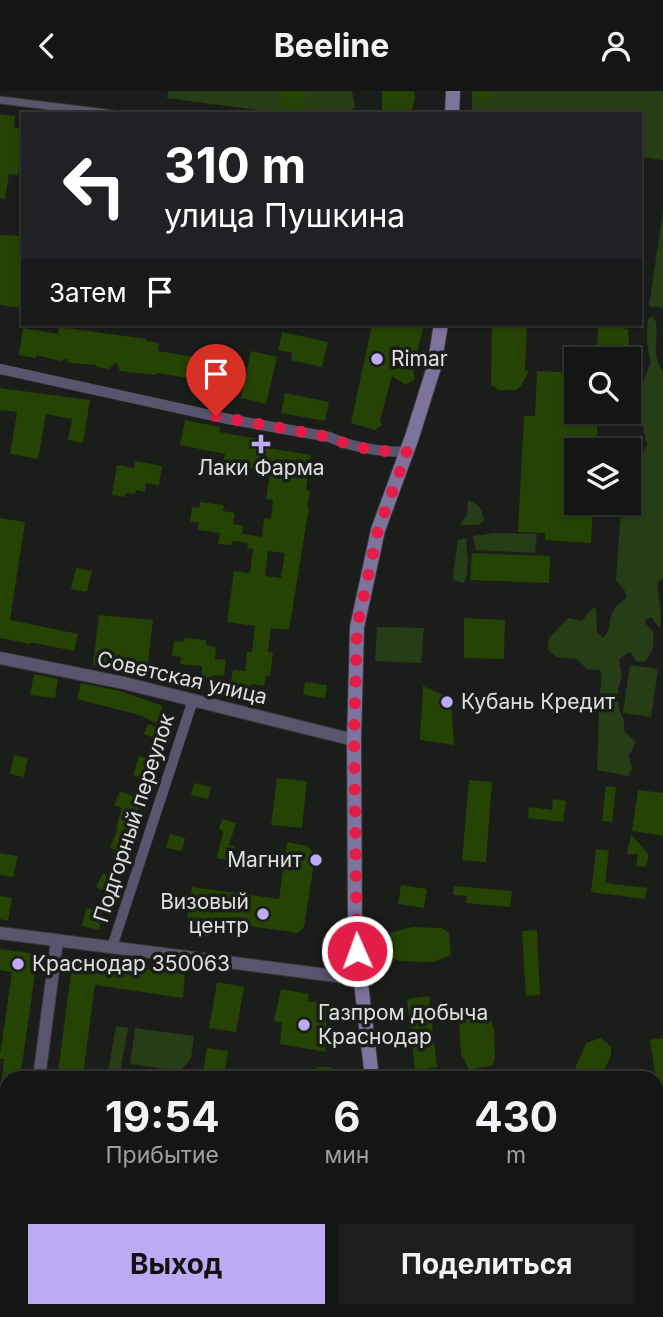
<!DOCTYPE html>
<html lang="ru">
<meta charset="utf-8">
<style>
:root{--surface:#141614;--page:#1d1f1d;--text:#f1f3f6;--muted:#9d9fa0;--line:#333534;--accent:#bcaaf5}
body{margin:0;font-family:Inter,sans-serif;background:var(--page);color:var(--text);height:100vh;display:flex;flex-direction:column;font-size:26px;white-space:nowrap}
*{box-sizing:border-box;margin:0}
p{font-size:23px;color:var(--muted)}
.icon{flex:none;width:38px;height:38px;fill:none;stroke:currentColor;stroke-width:2;stroke-linecap:round;stroke-linejoin:round}
.map{position:relative;flex:1;overflow:hidden}
.details{position:absolute;left:0px;top:980px;width:663px;height:247px;display:flex;flex-direction:column;background:var(--surface);border-radius:21px 21px 0 0;box-shadow:0 2px 5px #0004,0 0 0 2px var(--line)}
.details>*{flex:none}
.top-card{position:absolute;left:21px;top:21px;width:621px;height:214px;border-radius:0px;box-shadow:0 2px 5px #0004,0 0 0 2px var(--line);background:#202124;color:#fff;overflow:hidden}
.tools{position:absolute;left:564px;top:256px;display:grid;gap:14px}
.tools a{display:grid;place-items:center;width:77px;height:77px;border-radius:0px;background:var(--surface);box-shadow:0 2px 5px #0004,0 0 0 2px var(--line);font-size:35px}
.pin{position:absolute;display:grid;place-items:center;width:60px;height:60px;color:#fff;margin:-72px -30px;border-radius:50% 50% 50% 0;rotate:-45deg;box-shadow:0 0 7px #0007}
.pin .icon{rotate:45deg}
.me{position:absolute;width:77px;margin:-38px;rotate:358deg;stroke-linejoin:round;filter:drop-shadow(0 0 5px #0008)}
.turn{display:flex;align-items:center;gap:24px;height:147px;padding:0 28px;font-size:32px}
.turn .icon{width:91px;height:91px;stroke-width:2.5}
.turn b{display:block;font-size:49px;line-height:60px}
.then{display:flex;align-items:center;height:66px;padding:0 28px;background:#0003;gap:14px;font-size:26px}
.eta{display:flex;justify-content:space-evenly;align-items:center;height:119px;text-align:center}
.eta b{font-size:42px;font-weight:700;line-height:49px}
.primary-button{display:flex;gap:14px;margin-top:auto;padding:14px 28px}
.primary-button a{flex:1;height:80px;border-radius:0px;background:var(--accent);color:#111;font-size:28px;font-weight:700;line-height:80px;text-align:center}
.primary-button a+a{background:var(--page);color:var(--text)}
header{display:flex;justify-content:space-between;align-items:center;height:91px;padding:0 28px;background:var(--surface);font-size:32px;font-weight:700}
.map>svg:first-child{display:block}
.green{fill:#273d15}
.building{fill:#254303;fill-rule:evenodd}
.lines{fill:none;stroke-linecap:round;stroke-linejoin:round}
.pedestrian-casing{stroke:#363835;stroke-width:9}
.minor-casing{stroke:#363835;stroke-width:11}
.tertiary-casing{stroke:#363835;stroke-width:14}
.secondary-casing{stroke:#363835;stroke-width:16}
.pedestrian{stroke:#5a546e;stroke-width:7}
.minor{stroke:#5a546e;stroke-width:10}
.tertiary{stroke:#5a546e;stroke-width:12}
.secondary{stroke:#7d739d;stroke-width:14}
.route{stroke:#e11d48;stroke-width:12;stroke-dasharray:0 21.6}
.poi-dot{fill:#bcaaf5;stroke:#1b1d1a;stroke-width:2.5}
.labels{text-anchor:middle;stroke-width:7;stroke-linejoin:round;paint-order:stroke}
.poi-label{font-size:21px;fill:#dee0dd;stroke:#1b1d1a;text-anchor:start}
.street-label{font-size:21px;fill:#dee0dd;stroke:#1b1d1a}
</style>
<header><svg class="icon" aria-label="back" viewBox="0 0 24 24"><path d="M15 5l-7 7 7 7"/></svg>Beeline<svg class="icon" aria-label="person" viewBox="0 0 24 24"><circle cx="12" cy="8" r="4"/><path d="M4 21q1-7 8-7t8 7"/></svg></header>
<div class="map">
<svg width="663" height="1226" viewBox="0 0 663 1226">
<rect width="100%" height="100%" fill="#1b1d1a"/>
<!-- green -->
<g class="green">
<polygon points="168,0 352,0 355,16 346,23 288,23 167,7"/>
<polygon points="472,0 663,0 663,69 641,66 640,23 472,23"/>
<polygon points="663,121 663,217 649,215"/>
<path d="M653,225C663,240 648,261 663,280V487L658,491C657,508 663,516 660,538L651,526L646,528L645,532L653,540C654,553 654,561 645,570L637,571L630,561L619,568L622,586L618,597L619,618L624,630V640L636,651L629,665L632,678L628,685L597,679L599,620C596,606 605,592 600,579L587,578L577,568L557,566L548,559L549,547L568,527L582,530L591,518L596,517L597,541L603,547C616,534 602,522 627,507L625,500L616,489L621,418L622,411H628C628,398 626,383 634,372C638,365 643,363 647,354C640,323 635,302 651,272C647,258 646,243 648,228Z"/>
<path d="M468,409C479,413 483,419 484,430L478,434H460L467,424Z"/>
<polygon points="495,442 537,443 535,462 476,459 473,445"/>
<polygon points="466,447 468,470 467,484 464,492 453,489 453,484 458,449"/>
<polygon points="377,536 424,537 421,572 375,570"/>
<polygon points="630,574 658,578 651,626 623,622"/>
<polygon points="116,935 128,937 120,982 108,980"/>
<polygon points="135,937 194,945 191,967 180,980 130,973"/>
</g>
<!-- building -->
<g class="building">
<polygon points="282,0 306,0 304,22 280,20"/>
<polygon points="382,0 414,0 415,7 412,19 409,23 386,23 386,20 382,20"/>
<polygon points="474,0 493,0 493,10 478,10"/>
<polygon points="0,23 15,25 14,37 23,38 18,84 9,83 5,108 0,107"/>
<polygon points="0,144 22,145 19,188 23,188 23,217 0,214"/>
<polygon points="372,233 424,233 413,278 415,288 406,294 392,285 380,329 382,334 375,339 351,332"/>
<polygon points="492,233 527,233 525,280 529,280 520,296 516,299 499,299 491,294"/>
<polygon points="609,233 622,233 622,237 628,238 630,268 597,267 598,236 609,236"/>
<polygon points="59,236 147,248 147,250 159,252 158,260 217,270 213,291 157,282 155,284 120,280 116,271 109,278 97,276 96,274 69,272 66,267 61,270 36,264 36,267 19,264 23,237 58,243"/>
<polygon points="282,241 328,251 322,276 291,269 292,262 278,259"/>
<polygon points="251,260 277,266 266,313 241,307"/>
<polygon points="537,280 576,282 576,320 598,320 596,359 576,359 576,411 593,411 591,452 545,449 545,442 518,441 524,325 535,325"/>
<polygon points="0,297 90,309 83,352 68,349 72,328 46,323 38,368 10,363 17,321 0,319"/>
<polygon points="285,302 329,311 325,330 281,322"/>
<path d="M185,329L220,336L219,341L270,350L269,357L311,364L306,399L310,400L307,416H309L289,539L271,537L268,561L273,562L270,585L266,584L264,595L251,593L250,604L235,602L236,592L231,591L233,579L245,580L247,561H252L255,535L227,531L234,480L250,482L253,458L247,457L248,452L232,450L231,454L218,453L220,442L198,439L199,432L190,430L192,416L199,417L200,411L224,414L223,420L235,422L233,433L243,435L242,443L262,446L264,427L271,428L273,409L266,408L270,381L223,373L225,363L180,354ZM268,460L285,462L281,487L265,485Z"/>
<polygon points="135,370 162,375 159,394 146,392 145,401 136,399 135,403 125,402 125,406 112,404 117,374 134,377"/>
<polygon points="0,427 25,431 10,529 78,543 74,560 30,551 30,553 0,547"/>
<polygon points="472,462 550,465 549,492 470,489"/>
<polygon points="76,477 92,480 87,501 71,498"/>
<polygon points="99,524 153,529 147,579 93,574"/>
<polygon points="464,527 505,529 504,568 464,567"/>
<polygon points="185,547 206,549 206,554 216,556 215,568 226,569 224,585 213,584 213,588 201,587 202,575 180,573 181,566 172,565 174,550 184,551"/>
<polygon points="34,583 58,588 55,607 30,604"/>
<polygon points="305,591 327,594 325,607 303,604"/>
<polygon points="81,592 120,600 163,615 156,632 139,624 77,608"/>
<polygon points="423,595 451,608 454,654 420,649"/>
<polygon points="148,633 168,640 164,651 144,643"/>
<polygon points="14,664 28,667 24,686 10,683"/>
<polygon points="139,665 155,670 148,689 133,684"/>
<polygon points="277,687 307,690 302,737 271,734"/>
<polygon points="469,689 492,691 486,771 462,769"/>
<polygon points="194,692 211,696 208,708 191,704"/>
<polygon points="606,695 616,696 612,731 602,730"/>
<polygon points="638,699 663,702 663,745 632,740"/>
<polygon points="120,700 143,709 136,723 124,762 110,757 118,737 116,736 122,717 114,714"/>
<polygon points="553,708 566,710 563,731 528,727 529,716 552,719"/>
<polygon points="222,728 236,732 229,754 235,755 232,770 217,767 223,740 219,738"/>
<polygon points="170,743 185,747 182,760 166,757"/>
<polygon points="631,743 649,764 646,776 636,775 638,763 627,763"/>
<polygon points="287,751 308,755 315,766 304,836 298,842 187,826 192,796 279,808"/>
<polygon points="596,758 609,760 605,792 647,797 645,808 591,801"/>
<polygon points="0,762 18,765 13,786 0,784"/>
<polygon points="103,782 118,789 111,803 96,796"/>
<polygon points="401,794 427,798 424,817 398,813"/>
<polygon points="454,795 512,800 510,816 466,812 467,805 453,804"/>
<polygon points="0,805 12,807 8,830 0,828"/>
<polygon points="86,817 103,821 99,839 82,835"/>
<polygon points="412,836 442,837 449,842 451,864 434,871 422,871 400,870 392,867 390,842"/>
<polygon points="537,839 540,904 526,905 522,840"/>
<polygon points="0,858 38,863 20,987 2,987 4,968 0,968 0,965 12,881 0,879"/>
<polygon points="73,867 185,883 183,907 95,894 83,984 58,981"/>
<polygon points="217,891 244,896 236,941 209,937"/>
<polygon points="281,898 309,903 308,911 327,909 325,961 280,953 282,932 274,930"/>
<polygon points="429,905 437,976 415,979 407,908"/>
<polygon points="487,917 494,938 495,967 492,975 469,978 461,963 459,929 462,920"/>
<polygon points="601,947 611,956 611,964 601,987 571,987 586,952"/>
<polygon points="663,947 663,1002 658,1002 650,949"/>
<polygon points="207,957 228,960 224,987 202,987"/>
<polygon points="319,976 329,976 339,979 339,987 294,987"/>
</g>
<g class="lines">
<defs>
<polyline id="pedestrian" points="0,9 114,23"/>
<g id="minor">
<path d="M0,278L228,328L329,346C354,357 381,361 407,361"/>
<polyline points="112,856 193,609"/>
<polyline points="185,1220 186,1226"/>
<polyline points="317,1220 318,1226"/>
</g>
<g id="tertiary">
<polyline points="0,567 124,592 354,649"/>
<polyline points="0,842 359,888"/>
<polyline points="39,987 57,850"/>
<polyline points="5,1226 7,1210"/>
</g>
<g id="secondary">
<polyline points="452,23 453,0"/>
<polyline points="372,987 355,840 354,649 357,536 378,439 412,346 434,276 441,233"/>
<polyline points="0,1123 7,1124"/>
<polyline points="402,1220 403,1226"/>
</g>
</defs>
<!-- pedestrian casing -->
<use href="#pedestrian" class="pedestrian-casing"/>
<!-- minor casing -->
<use href="#minor" class="minor-casing"/>
<!-- tertiary casing -->
<use href="#tertiary" class="tertiary-casing"/>
<!-- secondary casing -->
<use href="#secondary" class="secondary-casing"/>
<!-- pedestrian -->
<use href="#pedestrian" class="pedestrian"/>
<!-- minor -->
<use href="#minor" class="minor"/>
<!-- tertiary -->
<use href="#tertiary" class="tertiary"/>
<!-- secondary -->
<use href="#secondary" class="secondary"/>
</g>
<g class="lines">
<!-- route -->
<path class="route" d="M216,325L329,346C353,357 381,361 407,361L378,439L357,536L354,649L357,860"/>
</g>
<!-- markers -->
<g class="poi-dot">
<circle cx="377" cy="268" r="7"/>
<path d="M257.5 342.5h7v7h7v7h-7v7h-7v-7h-7v-7h7z"/>
<circle cx="447" cy="611" r="7"/>
<circle cx="316" cy="769" r="7"/>
<circle cx="263" cy="823" r="7"/>
<circle cx="18" cy="873" r="7"/>
<circle cx="304" cy="934" r="7"/>
</g>
<g class="labels">
<!-- poi labels -->
<g class="poi-label">
<text x="391" y="275">Rimar</text>
<text x="261" y="384" text-anchor="middle">Лаки Фарма</text>
<text x="461" y="618">Кубань Кредит</text>
<text x="302" y="776" text-anchor="end">Магнит</text>
<text x="249" y="818" text-anchor="end">Визовый<tspan x="249" dy="24">центр</tspan></text>
<text x="32" y="880">Краснодар 350063</text>
<text x="318" y="929">Газпром добыча<tspan x="318" dy="24">Краснодар</tspan></text>
</g>
<!-- street labels -->
<g class="street-label">
<text transform="translate(182 587) rotate(13)" y="7">Советская улица</text>
<text transform="translate(134 727) rotate(-72)" y="7">Подгорный переулок</text>
</g>
</g>
</svg>
<div class="tools">
<a><svg class="icon" aria-label="search" viewBox="0 0 24 24"><circle cx="10" cy="10" r="6"/><path d="M15 15l6 6"/></svg></a>
<a><svg class="icon" aria-label="layers" viewBox="0 0 24 24"><path d="M12 4l9 5-9 5-9-5zM3 14l9 5 9-5"/></svg></a>
</div>
<div class="pin" style="left:216px;top:325px;background:#d93025"><svg class="icon" aria-label="arrive" viewBox="0 0 24 24"><path d="M6 21V4h12l-3 4 3 4H6"/></svg></div>
<svg class="me" style="left:357px;top:860px" viewBox="-20 -20 40 40"><circle r="17" fill="#e11d48" stroke="#fff" stroke-width="3"/><path d="M0-11L8 9 0 5-8 9z" fill="#fff"/></svg>
<div class="top-card">
<div class="turn"><svg class="icon" aria-label="left" viewBox="0 0 24 24"><path d="M17 20v-9H6M10 6l-5 5 5 5"/></svg><div><b>310 m</b>улица Пушкина</div></div>
<div class="then">Затем<svg class="icon" aria-label="arrive" viewBox="0 0 24 24"><path d="M6 21V4h12l-3 4 3 4H6"/></svg></div>
</div>
<section class="details">
<div class="eta">
<div><b>19:54</b><p>Прибытие</p></div>
<div><b>6</b><p>мин</p></div>
<div><b>430</b><p>m</p></div>
</div>
<div class="primary-button"><a>Выход</a><a>Поделиться</a></div>
</section>
</div>
